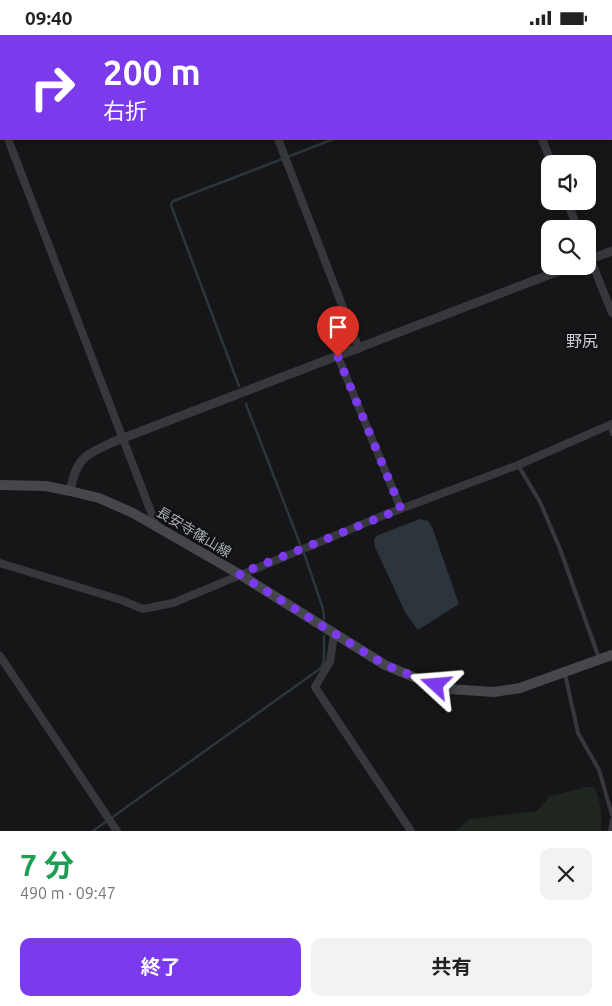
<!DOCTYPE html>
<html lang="ja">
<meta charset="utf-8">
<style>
:root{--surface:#fff;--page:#f2f2f2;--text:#222;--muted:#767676;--accent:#7c3aed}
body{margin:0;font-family:Ubuntu,"Noto Sans JP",sans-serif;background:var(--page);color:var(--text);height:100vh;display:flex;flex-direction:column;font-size:19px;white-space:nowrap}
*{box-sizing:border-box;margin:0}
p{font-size:16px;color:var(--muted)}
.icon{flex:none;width:28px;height:28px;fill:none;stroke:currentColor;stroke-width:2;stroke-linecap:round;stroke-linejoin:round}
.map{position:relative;height:796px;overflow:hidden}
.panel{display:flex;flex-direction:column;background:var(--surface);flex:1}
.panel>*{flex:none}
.top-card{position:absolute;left:0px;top:0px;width:612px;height:105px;box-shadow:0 2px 8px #0003;background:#7c3aed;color:#fff;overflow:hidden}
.controls{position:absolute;left:541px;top:120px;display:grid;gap:10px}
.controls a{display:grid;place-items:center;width:55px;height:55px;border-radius:10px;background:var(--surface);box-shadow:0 2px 8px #0003;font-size:25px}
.pin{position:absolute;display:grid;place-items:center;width:42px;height:42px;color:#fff;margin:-51px -21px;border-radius:50% 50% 50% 0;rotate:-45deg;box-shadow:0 0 5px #0007}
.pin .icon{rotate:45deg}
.me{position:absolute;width:55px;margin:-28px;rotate:289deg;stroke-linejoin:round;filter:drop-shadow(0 0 4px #0008)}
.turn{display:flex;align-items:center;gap:18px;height:105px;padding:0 20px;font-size:22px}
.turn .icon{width:65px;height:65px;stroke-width:2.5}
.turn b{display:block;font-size:35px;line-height:42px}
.round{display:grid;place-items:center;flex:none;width:52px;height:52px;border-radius:10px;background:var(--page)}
.overview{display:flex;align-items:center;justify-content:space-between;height:85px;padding:0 20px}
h1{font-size:30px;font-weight:700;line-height:38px;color:#1e9e55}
.primary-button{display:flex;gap:10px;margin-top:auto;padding:10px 20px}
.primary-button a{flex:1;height:58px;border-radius:10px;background:var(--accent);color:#fff;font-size:20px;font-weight:700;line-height:58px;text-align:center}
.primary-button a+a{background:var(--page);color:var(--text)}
.status{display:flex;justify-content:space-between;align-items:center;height:35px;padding:0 25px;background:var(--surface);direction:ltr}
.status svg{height:14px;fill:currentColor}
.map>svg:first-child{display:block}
.green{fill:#1e261f}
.water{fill:#2c353c}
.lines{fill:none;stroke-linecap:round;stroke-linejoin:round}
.stream{stroke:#2c353c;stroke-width:2.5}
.service{stroke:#37383d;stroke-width:4}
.minor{stroke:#37383d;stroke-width:8}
.tertiary{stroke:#37383d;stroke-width:9}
.secondary{stroke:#45474d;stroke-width:10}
.route{stroke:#7c3aed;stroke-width:9;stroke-dasharray:0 16.2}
.labels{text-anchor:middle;stroke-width:5;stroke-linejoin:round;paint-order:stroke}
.street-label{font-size:14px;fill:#a8adb8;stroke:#111113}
.quarter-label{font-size:16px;fill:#c9ccd4;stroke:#111113}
</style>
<div class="status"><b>09:40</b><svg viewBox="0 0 49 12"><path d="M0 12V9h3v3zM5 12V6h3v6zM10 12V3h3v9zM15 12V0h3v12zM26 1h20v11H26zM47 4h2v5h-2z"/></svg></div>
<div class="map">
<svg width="612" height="796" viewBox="0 0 612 796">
<rect width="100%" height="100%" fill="#161618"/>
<!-- green -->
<path class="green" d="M587,752H594C601,766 602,781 601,796H456L469,784L537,776L550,761Z"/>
<!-- water -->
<polygon class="water" points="420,484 428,486 432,492 459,569 418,595 406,579 375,512 374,505 376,501"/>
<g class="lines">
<!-- stream -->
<g class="stream">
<polyline points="342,0 342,1"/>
<polyline points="239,351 171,170 173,166 334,104"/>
<polyline points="246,369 300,509"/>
<polyline points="304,518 323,574 324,584"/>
<polyline points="93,796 321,633 324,626 324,601"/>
</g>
<!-- service -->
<g class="service">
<polyline points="609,390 612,399"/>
<polyline points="518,430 540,467 560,514 599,623"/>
<polyline points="565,639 578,698 599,735 612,780"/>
<polyline points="610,796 612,784"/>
</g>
<!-- minor -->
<g class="minor">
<polyline points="239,0 239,1"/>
<polyline points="471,0 471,1"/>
<polyline points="0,83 1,86"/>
<polyline points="8,104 156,490"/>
<polyline points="278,104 359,314"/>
<polyline points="542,104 552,129"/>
<polyline points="567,166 578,194"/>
<polyline points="588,218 612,278"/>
<polyline points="338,322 401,474"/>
<polyline points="0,528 121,565 143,574 173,568 387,479 518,430 612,389"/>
<polyline points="334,598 330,627 315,652 411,796"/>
<polyline points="0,621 117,796"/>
</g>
<!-- tertiary -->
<g class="tertiary">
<polyline points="588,225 612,216"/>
<path d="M70,456C77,422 84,421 113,407L572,231"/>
</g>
<!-- secondary -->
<polyline class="secondary" points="0,450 46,451 70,456 99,463 133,478 239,539 385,630 423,646 449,654 494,657 520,653 612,620"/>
</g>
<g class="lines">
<!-- route -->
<polyline class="route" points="338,322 401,474 239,539 385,630 436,650"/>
</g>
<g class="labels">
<!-- street labels -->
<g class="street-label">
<text transform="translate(194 497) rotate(31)" y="5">長安寺篠山線</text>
</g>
<!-- quarter labels -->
<g class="quarter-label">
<text x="582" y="312">野尻</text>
</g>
</g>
</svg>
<div class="controls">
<a><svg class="icon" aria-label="sound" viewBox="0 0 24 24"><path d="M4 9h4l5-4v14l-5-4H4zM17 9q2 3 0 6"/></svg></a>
<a><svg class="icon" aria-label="search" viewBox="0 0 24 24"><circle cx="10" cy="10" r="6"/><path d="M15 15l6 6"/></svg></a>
</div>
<div class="pin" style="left:338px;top:322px;background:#d93025"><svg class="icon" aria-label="arrive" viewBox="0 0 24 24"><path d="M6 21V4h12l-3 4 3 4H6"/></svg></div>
<svg class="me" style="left:436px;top:650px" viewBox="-20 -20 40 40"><path d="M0-17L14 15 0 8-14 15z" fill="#7c3aed" stroke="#fff" stroke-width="4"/></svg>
<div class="top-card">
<div class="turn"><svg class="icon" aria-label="right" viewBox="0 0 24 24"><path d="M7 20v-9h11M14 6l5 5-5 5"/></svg><div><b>200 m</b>右折</div></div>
</div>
</div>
<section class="panel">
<div class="overview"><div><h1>7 分</h1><p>490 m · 09:47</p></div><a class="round"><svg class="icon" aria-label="close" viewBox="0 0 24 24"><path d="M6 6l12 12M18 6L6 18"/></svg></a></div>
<div class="primary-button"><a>終了</a><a>共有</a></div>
</section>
